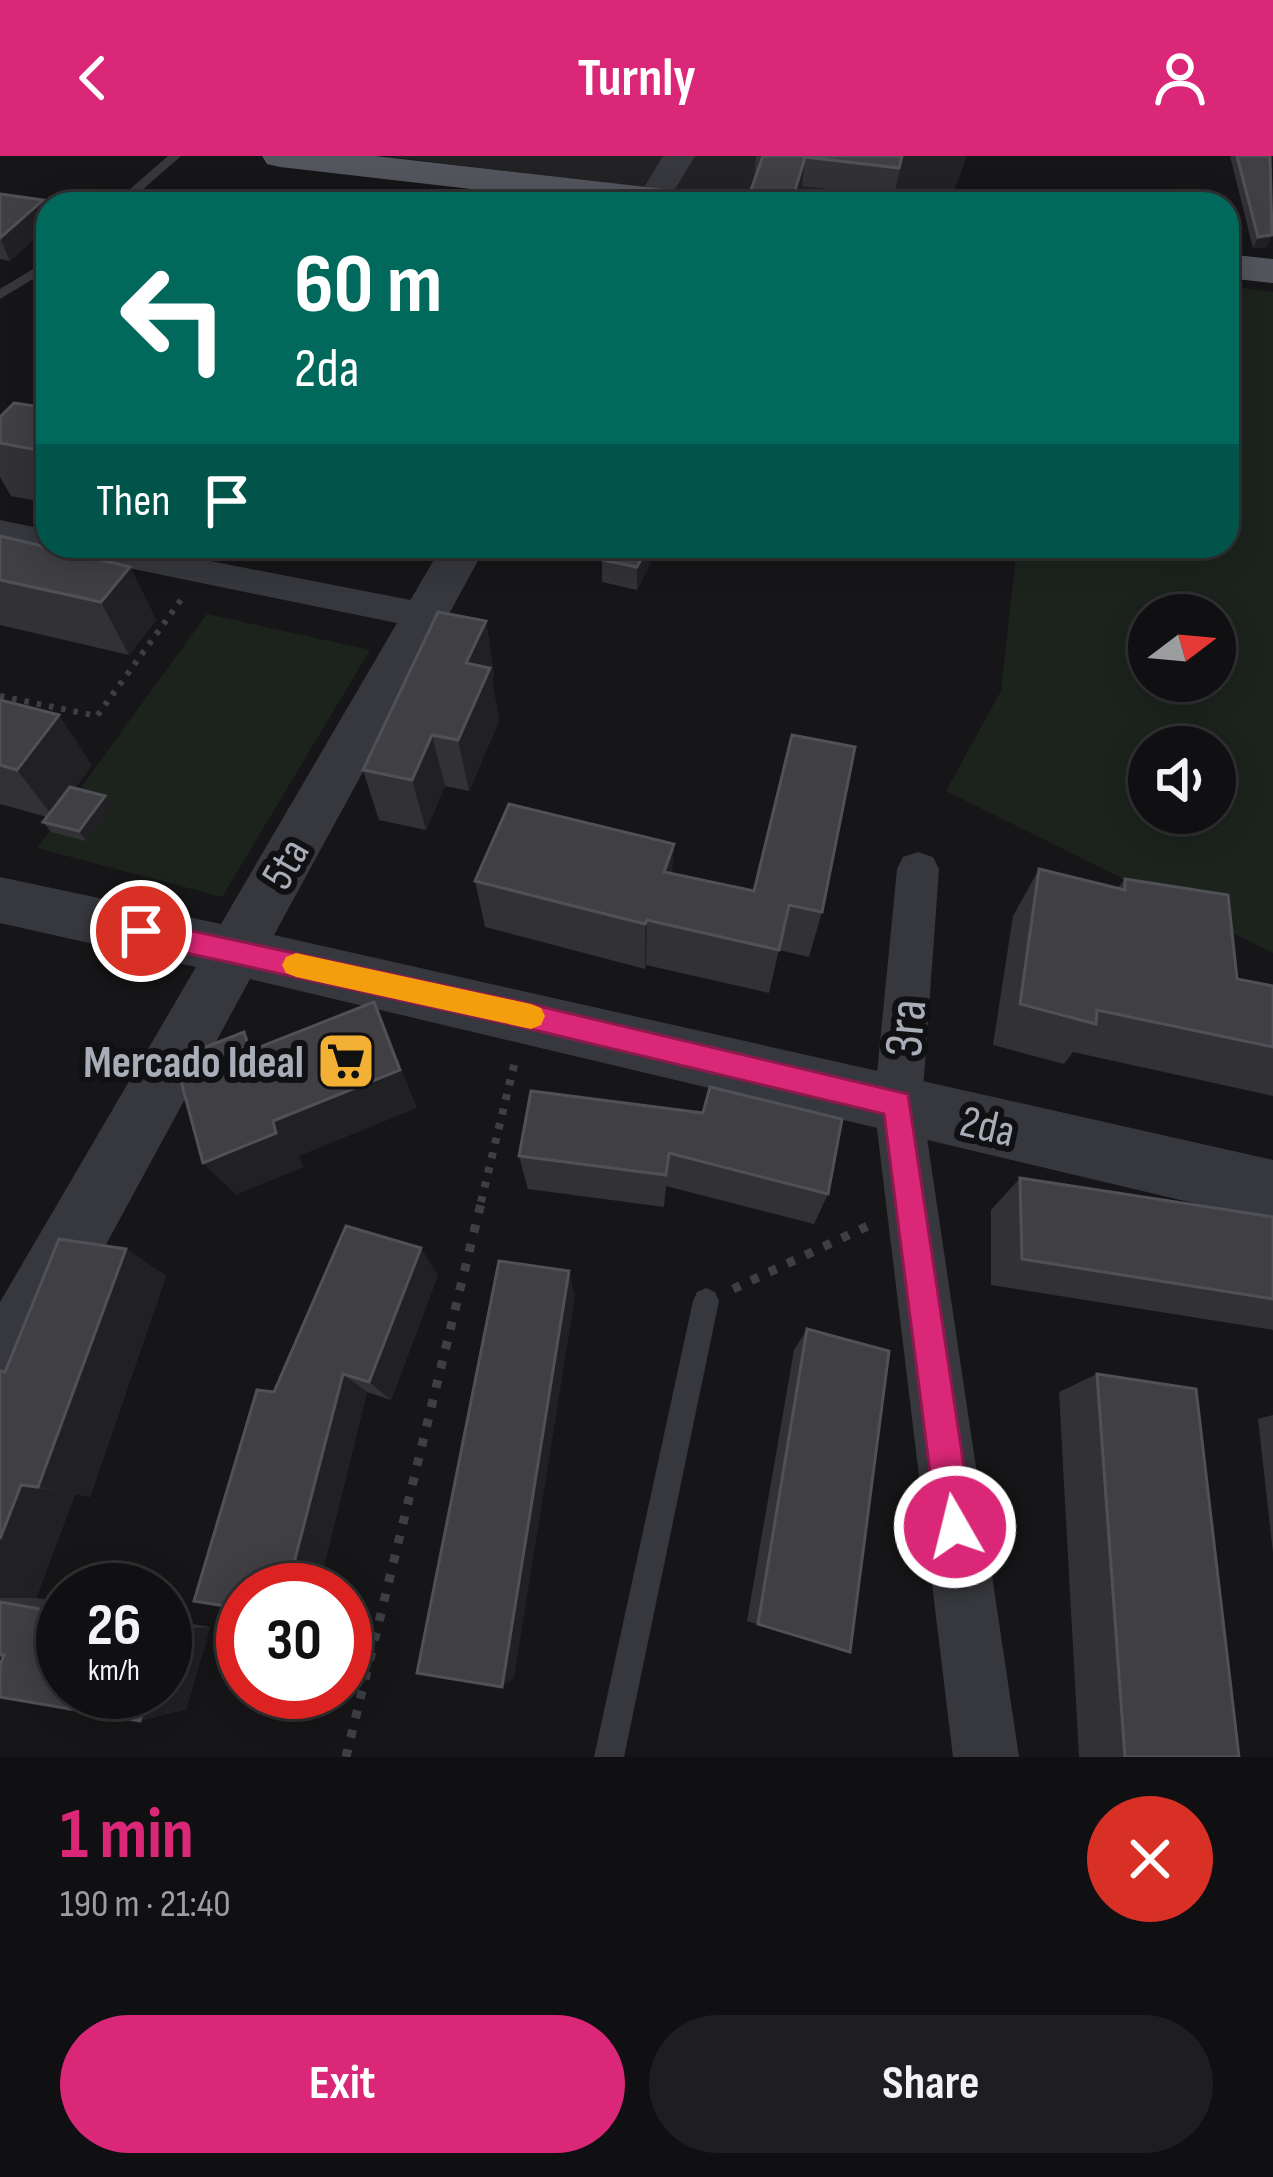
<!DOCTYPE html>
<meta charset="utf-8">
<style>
:root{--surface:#101012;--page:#1e1e20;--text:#f1f3f6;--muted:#9c9d9f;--line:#303032;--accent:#db2777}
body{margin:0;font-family:"Sofia Sans Condensed",sans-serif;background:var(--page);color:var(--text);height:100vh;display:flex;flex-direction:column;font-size:45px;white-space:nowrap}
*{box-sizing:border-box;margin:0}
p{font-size:39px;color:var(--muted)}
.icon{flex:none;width:66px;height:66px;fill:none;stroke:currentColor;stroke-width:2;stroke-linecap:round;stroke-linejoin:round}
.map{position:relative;height:1601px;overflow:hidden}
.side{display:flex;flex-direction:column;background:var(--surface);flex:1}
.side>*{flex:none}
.guide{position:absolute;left:36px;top:36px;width:1203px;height:366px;border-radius:36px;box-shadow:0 6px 30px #0003,0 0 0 3px var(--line);background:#00695c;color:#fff;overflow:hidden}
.needle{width:78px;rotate:74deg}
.tools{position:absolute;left:1128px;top:438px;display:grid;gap:24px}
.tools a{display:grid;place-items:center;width:108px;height:108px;border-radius:50%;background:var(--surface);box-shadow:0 6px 30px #0003,0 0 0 3px var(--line);font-size:60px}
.speed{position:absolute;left:36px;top:1407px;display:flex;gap:24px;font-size:60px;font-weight:700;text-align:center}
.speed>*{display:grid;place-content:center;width:156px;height:156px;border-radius:50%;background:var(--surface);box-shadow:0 6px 30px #0003,0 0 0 3px var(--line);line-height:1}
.speed small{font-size:30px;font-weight:400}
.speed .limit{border:18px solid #d22;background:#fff;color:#111}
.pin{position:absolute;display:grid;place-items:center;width:102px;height:102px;color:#fff;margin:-51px;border:6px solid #fff;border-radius:50%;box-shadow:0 3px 12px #0007}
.me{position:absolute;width:132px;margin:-66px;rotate:352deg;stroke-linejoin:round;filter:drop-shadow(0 0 9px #0008)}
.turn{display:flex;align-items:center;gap:42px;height:252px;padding:0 60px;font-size:54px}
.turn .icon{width:156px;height:156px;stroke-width:2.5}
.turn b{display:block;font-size:84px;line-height:102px}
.then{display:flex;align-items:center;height:114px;padding:0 60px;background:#0003;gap:24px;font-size:45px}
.round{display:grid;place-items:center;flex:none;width:126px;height:126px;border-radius:63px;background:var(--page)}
.head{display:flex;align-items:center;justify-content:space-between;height:204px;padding:0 60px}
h1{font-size:72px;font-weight:700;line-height:90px;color:var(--accent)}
.action{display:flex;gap:24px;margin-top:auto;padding:24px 60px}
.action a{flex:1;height:138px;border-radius:72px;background:var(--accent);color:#fff;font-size:48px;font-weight:700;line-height:138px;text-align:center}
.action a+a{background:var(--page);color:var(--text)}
header{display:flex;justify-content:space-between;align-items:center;height:156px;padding:0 60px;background:var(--accent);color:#fff;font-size:54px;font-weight:700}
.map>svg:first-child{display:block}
.built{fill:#222225}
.green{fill:#1c231d;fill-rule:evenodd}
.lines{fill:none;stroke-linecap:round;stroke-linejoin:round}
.path-far2{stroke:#3d3f44;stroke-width:6;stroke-dasharray:4.5 8;stroke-linecap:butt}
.path-far1{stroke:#3d3f44;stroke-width:8;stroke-dasharray:6 9;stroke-linecap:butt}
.path{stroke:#3d3f44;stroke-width:9;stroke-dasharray:8 12;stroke-linecap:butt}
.service{fill:#37383d;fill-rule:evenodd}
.minor{fill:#37383d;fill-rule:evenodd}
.tertiary{fill:#37383d;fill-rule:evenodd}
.primary{fill:#53555c;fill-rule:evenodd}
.wall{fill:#323236}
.shaded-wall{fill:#212124}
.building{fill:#3f3f44;stroke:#4f5156;stroke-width:3}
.route{fill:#db2777;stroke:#8e194d;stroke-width:3}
.slow{fill:#f59e0b}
.labels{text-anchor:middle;stroke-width:12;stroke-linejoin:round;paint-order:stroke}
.street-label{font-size:45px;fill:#a8adb8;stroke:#111113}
.poi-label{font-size:45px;font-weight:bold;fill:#a8adb8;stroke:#111113;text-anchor:end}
.near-street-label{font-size:54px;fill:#a8adb8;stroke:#111113}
</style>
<header><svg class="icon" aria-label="back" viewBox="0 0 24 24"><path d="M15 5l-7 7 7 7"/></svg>Turnly<svg class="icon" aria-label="person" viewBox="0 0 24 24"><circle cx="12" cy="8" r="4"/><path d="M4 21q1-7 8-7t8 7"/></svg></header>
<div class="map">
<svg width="1273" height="1601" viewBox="0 0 1273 1601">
<rect width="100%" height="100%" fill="#161618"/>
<!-- built -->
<polygon class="built" points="384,0 967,0 949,48 774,48"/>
<!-- green -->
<g class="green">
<path d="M1227,130L1273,136V797L946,635L1001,535L1017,390H1227ZM1149,459H1215V525H1149ZM1149,591H1215V657H1149Z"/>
<polygon points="207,458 370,494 222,741 37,692"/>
</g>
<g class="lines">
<!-- path-far2 -->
<polyline class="path-far2" points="0,540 97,560 183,441"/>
<!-- path-far1 -->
<polyline class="path-far1" points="481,1046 516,901"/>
<!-- path -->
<g class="path">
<polyline points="733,1133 872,1068"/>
<polyline points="346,1601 482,1043"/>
</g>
<!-- service -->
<g class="service">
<polygon points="168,0 181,0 126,48 113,48"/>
<polygon points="48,104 48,114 0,143 0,133"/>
<polygon points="706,1132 715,1136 719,1145 624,1601 594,1601 693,1145 697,1136"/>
</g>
<!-- minor -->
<g class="minor">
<polygon points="0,364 48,374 48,390 133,390 426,447 439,451 444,460 439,469 426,473 75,401 60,393 48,396 0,386"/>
<polygon points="918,696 933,701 939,713 922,948 1019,1601 953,1601 874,948 897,713 903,701"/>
</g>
<!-- tertiary -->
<g class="tertiary">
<polygon points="663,0 695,0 666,48 634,48"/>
<polygon points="442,390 486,390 274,779 1273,1004 1273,1066 250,823 25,1238 0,1248 0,1146 196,811 0,767 0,721 221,768"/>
</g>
<!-- primary -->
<g class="primary">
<polygon points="262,0 375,0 699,37 712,40 718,48 601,48 280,11 267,8"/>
<polygon points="1227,98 1273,103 1273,127 1227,122"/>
</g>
</g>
<!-- wall -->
<g class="wall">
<polygon points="756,0 903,0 894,40 754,25"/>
<polygon points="1230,0 1270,0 1267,91 1253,92"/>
<polygon points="0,38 48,56 48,70 10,105 0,103"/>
<polygon points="48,252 48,347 11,340 0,321 0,261"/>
<polygon points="0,380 130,411 156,464 129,499 0,469"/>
<polygon points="286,390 348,390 342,400"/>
<polygon points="656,396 637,434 602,426 602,404"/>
<polygon points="486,465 494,519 492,524 499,565 469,635 445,630 426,674 379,664 363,614"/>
<polygon points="0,544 92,609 75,632 112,650 86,685 51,676 43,666 47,661 0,648"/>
<polygon points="1039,713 1118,732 1125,723 1237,823 1273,830 1273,940 1073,896 1064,908 993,889 1013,760"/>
<polygon points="672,718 822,756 809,801 779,794 769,837 646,809 645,813 485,771 475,725"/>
<polygon points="531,935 828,1038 814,1068 666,1030 664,1051 528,1033 519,1000"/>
<polygon points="1020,1022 1273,1061 1273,1174 991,1129 991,1054"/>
<polygon points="59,1083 126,1093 166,1120 90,1341 75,1338 36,1442 63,1446 63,1536 165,1536 165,1463 210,1471 186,1553 140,1565 0,1541 0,1509 4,1499 0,1499 0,1215 5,1216"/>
<polygon points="438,1119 391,1244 367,1236 318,1434 243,1434 274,1236"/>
<polygon points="807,1173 850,1496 747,1465 794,1194"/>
<polygon points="1097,1218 1239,1601 1079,1601 1059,1236"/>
<polygon points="1273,1259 1273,1397 1258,1263"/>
</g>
<!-- shaded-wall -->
<g class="shaded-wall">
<polygon points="805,1 802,29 796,48 791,48"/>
<polygon points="43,44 48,56 48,70 10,105 0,82"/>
<polygon points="1272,79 1267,91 1253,92 1258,81"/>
<polygon points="648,390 656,390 656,396 637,434 637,411"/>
<polygon points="130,411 156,464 129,499 101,446"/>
<polygon points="486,465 494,519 492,524 499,565 469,635 458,584 466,507"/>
<polygon points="59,559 92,609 54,662 17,614"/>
<polygon points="432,579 445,630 426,674 412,624"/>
<polygon points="105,640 112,650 86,685 79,675"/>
<polygon points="674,688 671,735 664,716"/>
<polygon points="647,764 646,809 645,813 645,768"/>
<polygon points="374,846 417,952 299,1000 303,1011 236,1039 203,1007"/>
<polygon points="421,1092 438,1119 391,1244 369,1226"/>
<polygon points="126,1093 166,1120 90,1341 38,1331"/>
<polygon points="569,1115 575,1141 514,1522 502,1531"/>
<polygon points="343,1218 367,1236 318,1434 287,1434"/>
<polygon points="21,1329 75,1338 36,1442 0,1442 0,1383"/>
<polygon points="210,1471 186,1553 140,1565 148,1536 165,1536 165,1481 167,1474"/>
</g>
<!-- building -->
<g class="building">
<polygon points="763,0 902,0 899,12 805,1 791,48 746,48"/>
<polygon points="1237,0 1270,0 1272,79 1258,81"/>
<polygon points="0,38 43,44 0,82"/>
<polygon points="14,247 48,252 48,296 0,287 0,261"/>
<polygon points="0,380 130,411 101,446 0,424"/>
<polygon points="609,390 648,390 637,411 602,404"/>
<polygon points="438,456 486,465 466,507 490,512 458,584 432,579 412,624 363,614"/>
<polygon points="0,544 59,559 17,614 0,609"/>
<polygon points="792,579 855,591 822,756 789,749 779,794 647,764 645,768 475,725 509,648 674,688 664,716 754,735"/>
<polygon points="70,631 105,640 79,675 43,666"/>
<polygon points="1039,713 1125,734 1125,723 1228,739 1237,823 1273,830 1273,891 1097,854 1096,868 1020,848"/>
<polygon points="374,846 400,914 273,965 276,977 203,1007 175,903 244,876 250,895"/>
<polygon points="710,931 842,963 828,1038 669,997 666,1019 519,1000 531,935 703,957"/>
<polygon points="1020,1022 1273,1061 1273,1143 1022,1103"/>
<polygon points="346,1070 421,1092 369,1226 343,1218 287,1434 243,1434 243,1453 194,1445 257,1234 274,1236"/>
<polygon points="59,1083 126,1093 38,1331 21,1329 0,1383 0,1215 5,1216"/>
<polygon points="499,1105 569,1115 502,1531 417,1517"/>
<polygon points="807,1173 889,1195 850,1496 758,1468"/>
<polygon points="1097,1218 1196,1233 1239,1601 1125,1601"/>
<polygon points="0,1446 63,1457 63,1536 148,1536 140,1565 0,1541 0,1509 4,1499 0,1499"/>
</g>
<!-- route -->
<polygon class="route" points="141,764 526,847 908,938 973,1371 968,1384 955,1389 942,1384 937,1371 884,958 526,872 141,787 127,775"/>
<!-- slow -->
<polygon class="slow" points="296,797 531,848 541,852 545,860 541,869 531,873 296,821 286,817 282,809 286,801"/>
<!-- icons -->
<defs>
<symbol id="supermarket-square" viewBox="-11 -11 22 22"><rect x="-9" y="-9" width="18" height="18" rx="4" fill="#f2b134" stroke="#111113"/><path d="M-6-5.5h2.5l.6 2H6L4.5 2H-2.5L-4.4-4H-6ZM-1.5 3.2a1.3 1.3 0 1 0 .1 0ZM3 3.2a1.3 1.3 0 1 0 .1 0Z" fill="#111"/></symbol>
</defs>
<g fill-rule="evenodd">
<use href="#supermarket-square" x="313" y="872" width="66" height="66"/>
</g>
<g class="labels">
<!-- street labels -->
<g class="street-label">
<text transform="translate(284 707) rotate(-60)" y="16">5ta</text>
<text transform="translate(988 969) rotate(13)" y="16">2da</text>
</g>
<!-- poi labels -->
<g class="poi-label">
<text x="304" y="921">Mercado Ideal</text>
</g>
<!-- near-street labels -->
<g class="near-street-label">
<text transform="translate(904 872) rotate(-85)" y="19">3ra</text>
</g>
</g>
</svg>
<div class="tools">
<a><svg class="needle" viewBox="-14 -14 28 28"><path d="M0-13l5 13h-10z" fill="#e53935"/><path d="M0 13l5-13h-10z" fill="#9c9d9f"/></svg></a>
<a><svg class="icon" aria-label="sound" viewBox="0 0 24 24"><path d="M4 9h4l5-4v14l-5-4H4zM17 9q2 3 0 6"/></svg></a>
</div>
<div class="speed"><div>26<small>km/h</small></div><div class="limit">30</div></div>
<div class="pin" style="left:141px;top:775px;background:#d93025"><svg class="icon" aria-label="arrive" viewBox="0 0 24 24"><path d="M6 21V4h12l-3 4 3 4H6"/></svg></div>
<svg class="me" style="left:955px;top:1371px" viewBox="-20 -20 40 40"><circle r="17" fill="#db2777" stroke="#fff" stroke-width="3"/><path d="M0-11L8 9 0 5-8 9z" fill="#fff"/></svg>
<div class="guide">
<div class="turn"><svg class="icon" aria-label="left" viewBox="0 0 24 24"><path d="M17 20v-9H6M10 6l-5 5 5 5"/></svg><div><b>60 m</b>2da</div></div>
<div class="then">Then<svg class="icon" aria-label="arrive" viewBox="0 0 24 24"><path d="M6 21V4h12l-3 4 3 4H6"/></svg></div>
</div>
</div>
<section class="side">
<div class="head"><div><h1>1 min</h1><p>190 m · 21:40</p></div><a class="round" style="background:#d93025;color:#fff"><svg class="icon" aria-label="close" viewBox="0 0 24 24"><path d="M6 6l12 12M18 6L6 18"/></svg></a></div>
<div class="action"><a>Exit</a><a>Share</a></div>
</section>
